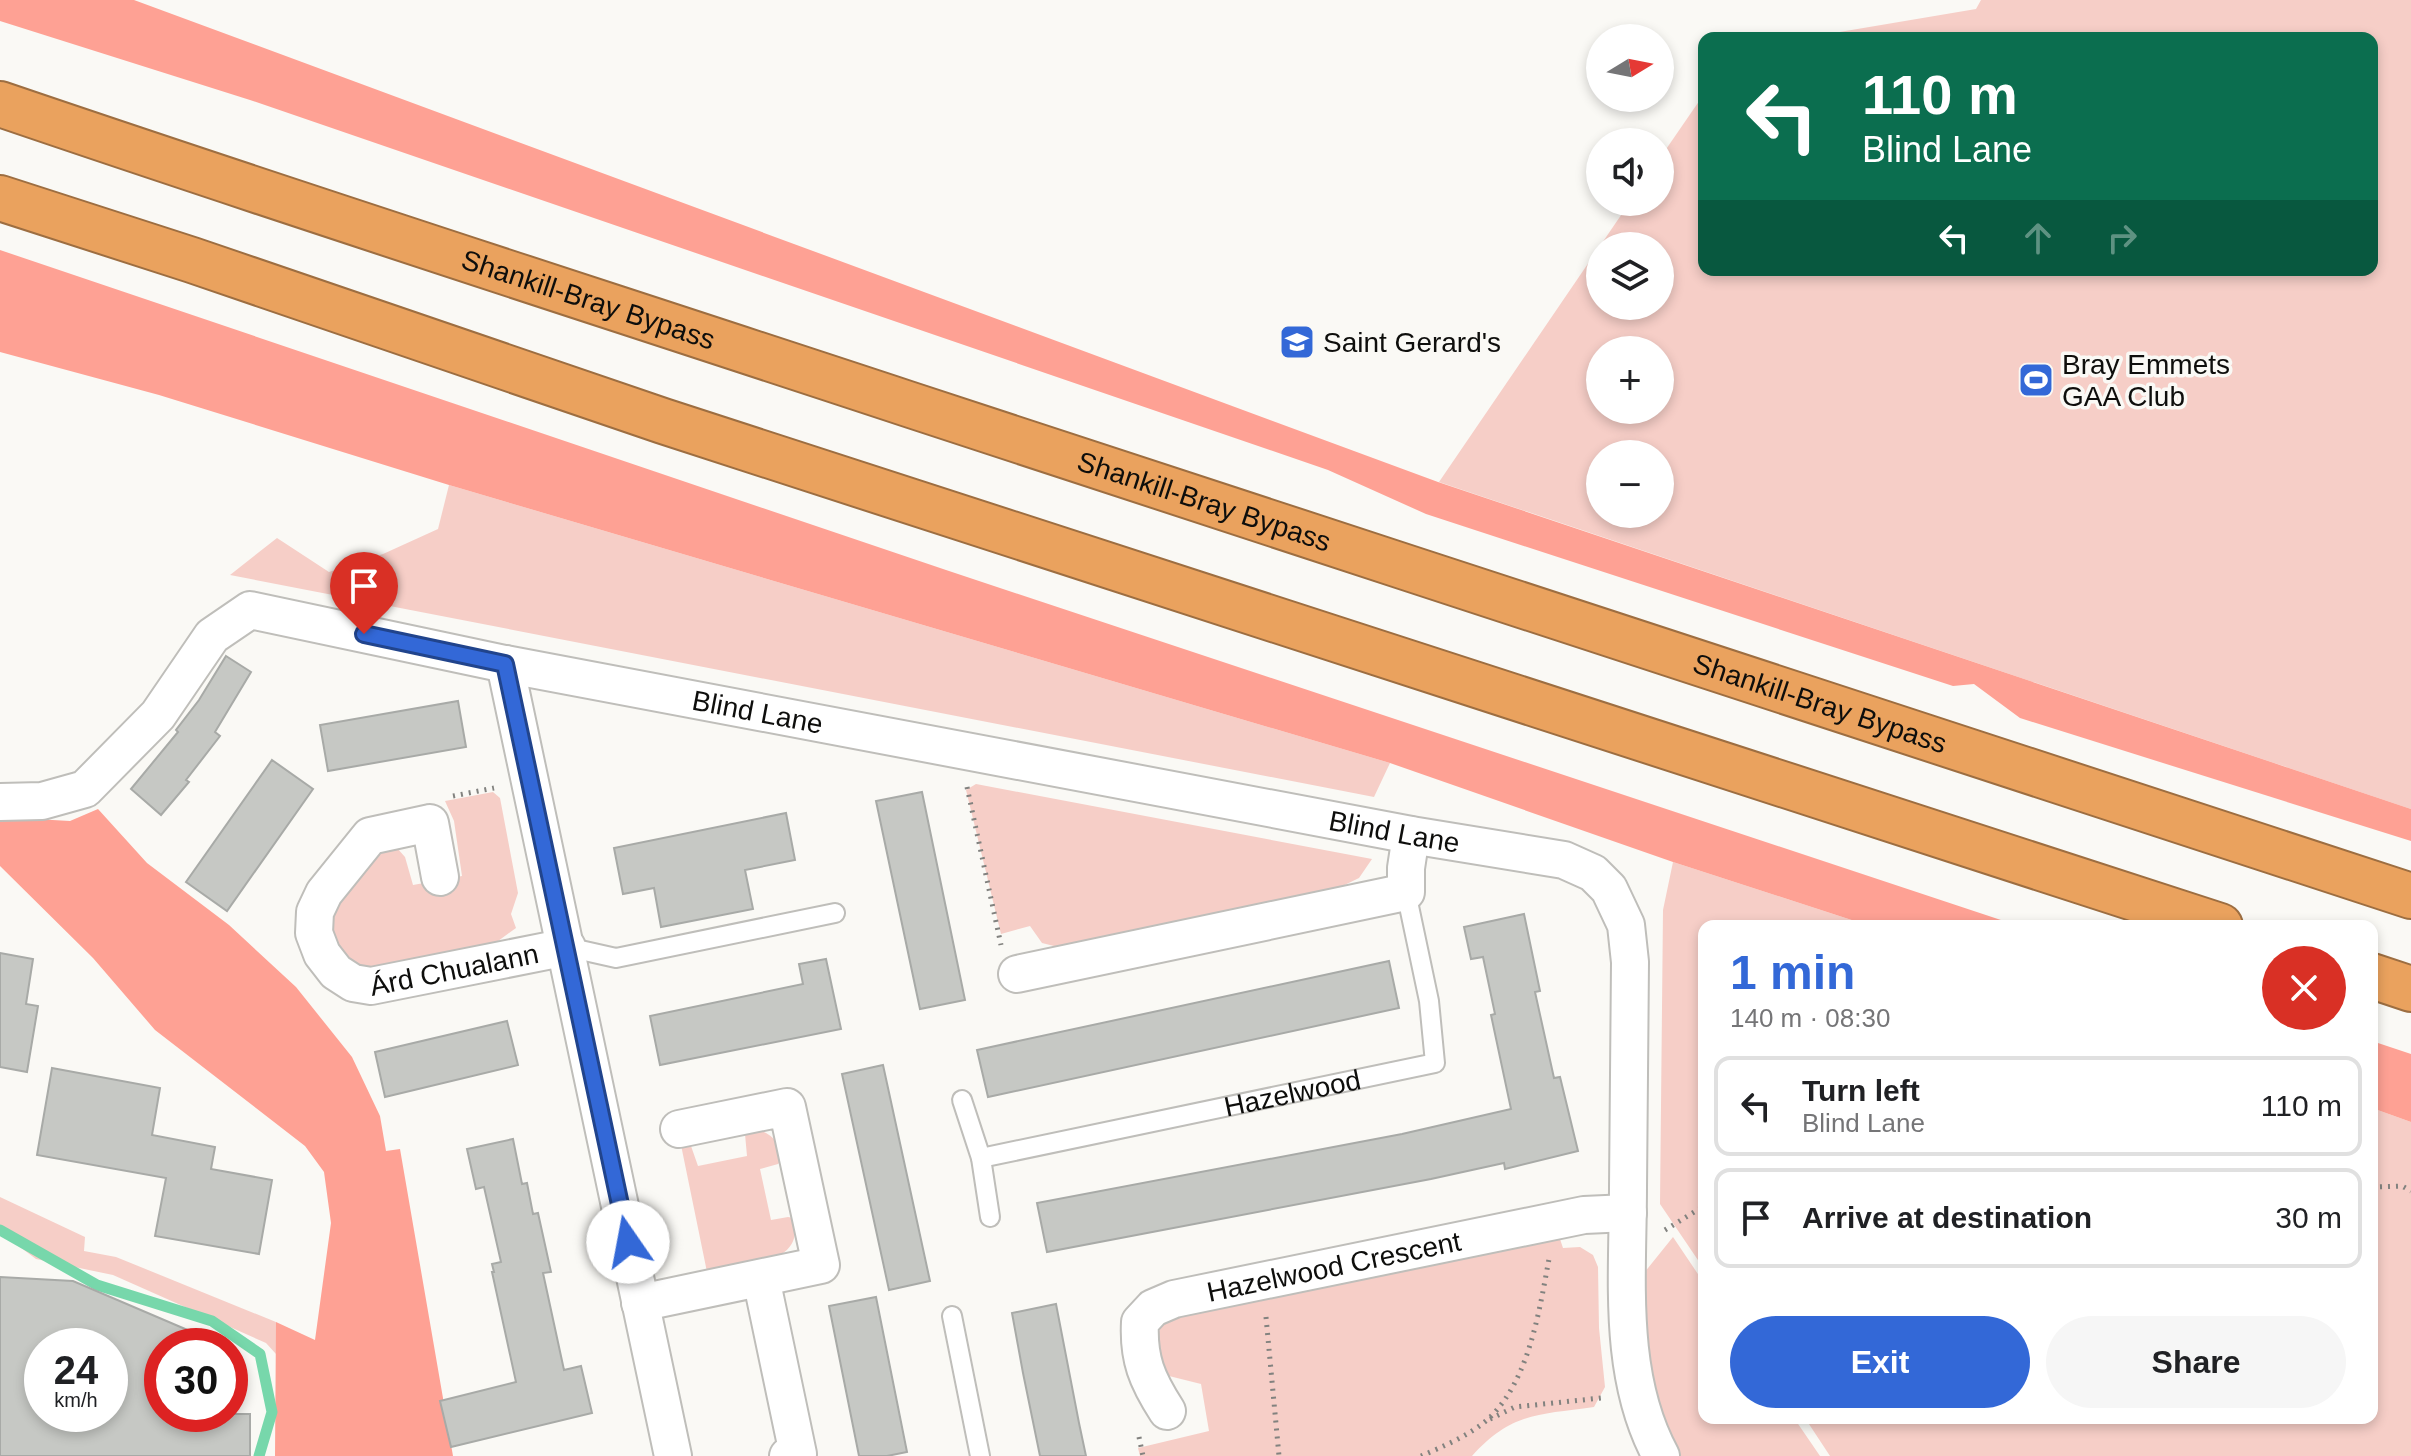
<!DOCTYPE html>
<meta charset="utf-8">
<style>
:root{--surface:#fff;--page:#f6f6f6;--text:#202124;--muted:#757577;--line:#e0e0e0;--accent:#3368d7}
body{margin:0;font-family:Arial,sans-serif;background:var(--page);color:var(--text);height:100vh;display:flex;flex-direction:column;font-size:30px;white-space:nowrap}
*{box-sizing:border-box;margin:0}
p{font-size:26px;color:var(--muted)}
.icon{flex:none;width:44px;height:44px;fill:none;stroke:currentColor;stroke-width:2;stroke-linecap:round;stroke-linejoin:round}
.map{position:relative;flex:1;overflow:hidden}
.drawer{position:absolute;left:1698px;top:920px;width:680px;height:504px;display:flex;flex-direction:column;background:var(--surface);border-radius:16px;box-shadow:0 4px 12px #0003}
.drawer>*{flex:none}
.hud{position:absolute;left:1698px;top:32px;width:680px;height:244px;border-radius:16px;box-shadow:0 4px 12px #0003;background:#0b6e4f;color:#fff;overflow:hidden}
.needle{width:52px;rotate:80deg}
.buttons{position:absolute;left:1586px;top:24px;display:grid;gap:16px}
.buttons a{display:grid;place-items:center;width:88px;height:88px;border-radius:50%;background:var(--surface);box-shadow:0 4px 12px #0003;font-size:40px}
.speed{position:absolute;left:24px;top:1328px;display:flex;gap:16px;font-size:40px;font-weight:700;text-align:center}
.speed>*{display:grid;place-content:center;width:104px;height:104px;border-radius:50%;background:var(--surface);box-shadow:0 4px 12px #0003;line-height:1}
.speed small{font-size:20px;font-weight:400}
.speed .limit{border:12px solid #d22;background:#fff;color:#111}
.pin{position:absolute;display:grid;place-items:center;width:68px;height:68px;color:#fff;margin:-82px -34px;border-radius:50% 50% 50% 0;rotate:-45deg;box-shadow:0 0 8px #0007}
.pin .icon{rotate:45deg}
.me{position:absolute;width:88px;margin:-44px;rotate:348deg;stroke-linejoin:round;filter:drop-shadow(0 0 6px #0008)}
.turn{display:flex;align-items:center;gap:28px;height:168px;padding:0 32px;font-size:36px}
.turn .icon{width:104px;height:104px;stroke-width:2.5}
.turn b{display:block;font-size:56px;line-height:68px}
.lanes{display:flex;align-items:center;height:76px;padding:0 32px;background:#0003;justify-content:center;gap:40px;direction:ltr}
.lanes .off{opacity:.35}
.round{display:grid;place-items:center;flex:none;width:84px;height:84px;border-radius:42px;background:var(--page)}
.head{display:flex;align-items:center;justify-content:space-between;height:136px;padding:0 32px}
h1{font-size:48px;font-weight:700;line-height:60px;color:var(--accent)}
.action{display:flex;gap:16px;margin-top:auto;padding:16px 32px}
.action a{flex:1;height:92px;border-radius:48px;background:var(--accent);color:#fff;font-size:32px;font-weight:700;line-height:92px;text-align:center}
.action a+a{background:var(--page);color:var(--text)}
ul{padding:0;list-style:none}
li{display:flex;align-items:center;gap:24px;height:100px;margin:0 16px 12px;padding:0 16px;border:4px solid var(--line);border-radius:16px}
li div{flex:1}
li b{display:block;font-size:30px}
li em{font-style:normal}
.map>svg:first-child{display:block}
.green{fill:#f6cec7;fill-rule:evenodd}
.forest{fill:#fea194}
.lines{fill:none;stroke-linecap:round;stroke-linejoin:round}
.stream{stroke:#77d7ab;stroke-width:11}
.building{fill:#c6c8c4;stroke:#a8aaa7;stroke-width:2;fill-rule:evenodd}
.lane-casing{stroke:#bfbeba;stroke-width:22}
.street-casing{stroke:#bfbeba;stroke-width:40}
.highway-casing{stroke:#9d6e41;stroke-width:48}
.path{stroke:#82827f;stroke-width:5;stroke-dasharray:2 6;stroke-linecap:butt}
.lane{stroke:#fff;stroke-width:18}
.street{stroke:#fff;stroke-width:36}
.highway{stroke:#eaa25e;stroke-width:44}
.route-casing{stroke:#21448c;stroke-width:20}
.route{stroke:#3368d7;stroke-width:14}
.labels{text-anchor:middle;stroke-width:7;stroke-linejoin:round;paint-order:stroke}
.street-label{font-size:28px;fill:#0e0e0c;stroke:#faf9f5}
.poi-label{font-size:28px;fill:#0e0e0c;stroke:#faf9f5;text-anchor:start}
</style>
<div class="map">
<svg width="2411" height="1456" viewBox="0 0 2411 1456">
<rect width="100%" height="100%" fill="#faf9f5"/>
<!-- green -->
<g class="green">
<path d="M1981,0H2411V809L1439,482L1630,202H1660V158L1704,94V270H2372V38H1804L1976,9ZM1600,246H1660V306H1600ZM1600,350H1660V410H1600ZM1600,454H1660V514H1600Z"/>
<polygon points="449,485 1390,763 1374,797 230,575 277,538 329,572 383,554 438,529"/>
<polygon points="976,784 1372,859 1359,878 1322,896 1062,948 1042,943 1030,926 1001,934 966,790"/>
<polygon points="493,792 500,798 518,893 511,914 516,928 494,944 358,973 332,957 328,905 372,849 397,848 405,857 413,885 462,876 454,821 445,801"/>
<polygon points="1673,862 1870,926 1704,926 1704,1269 1660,1204 1663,910"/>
<polygon points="2372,1108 2411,1122 2411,1456 1830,1456 1805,1418 2372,1418"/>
<path d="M756,1129C773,1134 780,1143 782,1160L778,1164L760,1169L771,1220L788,1217L793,1218C808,1266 739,1266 707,1272L681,1145L691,1146L698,1166L747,1156L745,1134Z"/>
<polygon points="0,1197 85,1237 84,1251 116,1257 276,1322 276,1354 266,1343 113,1275 36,1259 0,1232"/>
<path d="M1559,1236L1563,1248L1580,1247L1593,1255L1598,1267L1599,1328L1605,1387L1594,1407C1538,1415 1512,1412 1472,1456H1140L1138,1448L1209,1431L1201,1384L1169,1376C1158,1359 1156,1347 1160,1327L1174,1316Z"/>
<polygon points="1673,1237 1704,1283 1704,1418 1794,1418 1820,1456 1681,1456 1667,1436 1647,1386 1644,1273"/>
</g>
<!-- forest -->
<g class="forest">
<polygon points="0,0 134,0 1438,482 2411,809 2411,841 2020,718 1974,684 1953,686 1426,514 1328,470 250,100 0,21"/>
<polygon points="0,250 946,570 2019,926 1870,926 1673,862 1390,763 449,485 159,395 0,352"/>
<polygon points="98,809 147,863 229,925 296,987 352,1057 380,1116 386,1151 400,1149 453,1456 275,1456 276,1322 315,1340 331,1223 324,1172 305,1146 155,1030 93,958 0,866 0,817 70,821"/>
<polygon points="2372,1041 2411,1054 2411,1122 2372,1108"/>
</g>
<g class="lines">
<!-- stream -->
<polyline class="stream" points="0,1230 97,1285 212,1321 260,1354 272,1412 259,1456"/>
</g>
<!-- building -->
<g class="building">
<polygon points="226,656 251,672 215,732 220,736 186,780 189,782 161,815 131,789 178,732 176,730 199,700"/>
<polygon points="458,701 466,747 328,771 320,725"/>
<polygon points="272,760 313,789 227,911 186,882"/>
<polygon points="922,792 965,1000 920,1009 876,801"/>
<polygon points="786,813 795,860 745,870 753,909 661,927 654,888 623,894 614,848"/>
<polygon points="1524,914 1540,991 1535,992 1554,1078 1560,1077 1578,1151 1505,1169 1504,1163 1431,1179 1047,1252 1037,1203 1402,1134 1511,1109 1491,1015 1495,1014 1483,957 1471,959 1464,927"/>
<polygon points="0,953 33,959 26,1004 38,1006 27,1072 0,1067"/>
<polygon points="826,959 841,1029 660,1065 650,1016 803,984 799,964"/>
<polygon points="1389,961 1399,1008 988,1097 977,1050"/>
<polygon points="507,1021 518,1065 385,1097 375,1052"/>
<polygon points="883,1065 930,1281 889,1290 842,1074"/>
<polygon points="52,1068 160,1088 152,1135 215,1147 211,1169 272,1180 259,1254 155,1236 166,1178 37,1155"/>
<polygon points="513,1139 522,1184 527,1183 533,1214 538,1213 551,1272 543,1273 564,1370 581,1366 592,1413 451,1447 440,1401 516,1382 492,1272 494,1272 492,1264 501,1262 484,1187 476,1189 467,1149"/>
<path d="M0,1277L73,1281L225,1346H162V1414H250V1456H0ZM42,1346H110V1414H42Z"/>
<polygon points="876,1297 907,1452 887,1456 859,1456 829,1306"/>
<polygon points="1056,1304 1079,1423 1086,1456 1040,1456 1023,1373 1012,1313"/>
</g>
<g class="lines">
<defs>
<g id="lane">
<polyline points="567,947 616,958 835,913"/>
<polyline points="962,1100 981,1158 990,1217"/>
<path id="s1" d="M981,1158L1435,1063L1429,1001L1406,892"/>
<polyline points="952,1316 980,1456"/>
</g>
<g id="street">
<polyline points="505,664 673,1456"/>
<path id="s2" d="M0,802L42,801L85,789L158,715L212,636L250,610L505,664L1411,835L1564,860L1593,873L1609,889L1626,925L1630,962C1629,1037 1629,1112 1628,1187C1628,1277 1617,1375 1661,1456"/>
<path id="s3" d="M440,877L430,823L370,836L324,893L315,912L314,933L322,954L336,972L353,983L371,986L567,947"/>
<polyline points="1017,974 1406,892 1406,868 1411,835"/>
<polyline points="761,1278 798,1454 788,1456"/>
<polyline points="640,1303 821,1265 787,1107 679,1129"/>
<path id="s4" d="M1167,1411C1147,1380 1138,1359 1140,1322L1153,1308L1174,1299L1584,1215L1628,1213"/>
</g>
<g id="highway">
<path id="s5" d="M0,104C302,207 605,304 908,404C1409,568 1910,733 2411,896"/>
<polyline points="0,198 192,260 663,421 2220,926"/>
<polyline points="2372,976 2411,989"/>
</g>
</defs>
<!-- lane casing -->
<use href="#lane" class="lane-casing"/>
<!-- street casing -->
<use href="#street" class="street-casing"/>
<!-- highway casing -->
<use href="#highway" class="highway-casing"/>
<!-- path -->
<g class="path">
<polyline points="967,787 1001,945"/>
<polyline points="453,796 494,788"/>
<polyline points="2372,1187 2402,1186 2411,1191"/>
<polyline points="1665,1230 1704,1206"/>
<polyline points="1266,1317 1279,1456"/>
<polyline points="1490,1419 1515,1407 1601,1398"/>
<polyline points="1139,1437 1143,1456"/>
<path d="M1421,1456C1442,1447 1470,1435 1487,1420C1529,1382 1539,1312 1549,1259"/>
</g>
<!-- lane -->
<use href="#lane" class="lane"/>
<!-- street -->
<use href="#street" class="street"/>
<!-- highway -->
<use href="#highway" class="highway"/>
</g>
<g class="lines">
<defs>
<polyline id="route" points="364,634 505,664 628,1242"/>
</defs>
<!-- route casing -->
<use href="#route" class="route-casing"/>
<!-- route -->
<use href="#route" class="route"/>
</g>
<!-- icons -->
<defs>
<symbol id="school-square" viewBox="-11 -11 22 22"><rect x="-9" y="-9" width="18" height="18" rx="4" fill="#3368d7" stroke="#faf9f5"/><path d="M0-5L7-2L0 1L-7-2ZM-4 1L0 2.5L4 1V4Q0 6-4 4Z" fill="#fff"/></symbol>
<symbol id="stadium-square" viewBox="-11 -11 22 22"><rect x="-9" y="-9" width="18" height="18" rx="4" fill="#3368d7" stroke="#faf9f5"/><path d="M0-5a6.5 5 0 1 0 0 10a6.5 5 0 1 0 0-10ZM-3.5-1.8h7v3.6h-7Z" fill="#fff"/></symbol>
</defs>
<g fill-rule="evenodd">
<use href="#school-square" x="1277" y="322" width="40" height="40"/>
<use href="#stadium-square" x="2016" y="360" width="40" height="40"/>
</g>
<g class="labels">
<!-- street labels -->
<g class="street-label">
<text dy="10" stroke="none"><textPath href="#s5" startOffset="620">Shankill-Bray Bypass</textPath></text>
<text dy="10" stroke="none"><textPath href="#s5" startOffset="1268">Shankill-Bray Bypass</textPath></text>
<text dy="10" stroke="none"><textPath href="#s5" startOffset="1916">Shankill-Bray Bypass</textPath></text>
<text dy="10" stroke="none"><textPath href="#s2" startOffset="850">Blind Lane</textPath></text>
<text dy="10" stroke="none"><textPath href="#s2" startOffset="1498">Blind Lane</textPath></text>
<text dy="10" stroke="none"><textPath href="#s3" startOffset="400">Árd Chualann</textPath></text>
<text dy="10" stroke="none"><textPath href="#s1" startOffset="318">Hazelwood</textPath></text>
<text dy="10" stroke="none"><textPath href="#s4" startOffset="300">Hazelwood Crescent</textPath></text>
</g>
<!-- poi labels -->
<g class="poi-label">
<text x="1323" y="352">Saint Gerard's</text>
<text x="2062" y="374">Bray Emmets<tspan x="2062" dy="32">GAA Club</tspan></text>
</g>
</g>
</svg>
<div class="buttons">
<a><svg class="needle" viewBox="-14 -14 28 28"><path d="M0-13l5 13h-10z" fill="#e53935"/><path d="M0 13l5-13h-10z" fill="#757577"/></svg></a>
<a><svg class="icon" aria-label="sound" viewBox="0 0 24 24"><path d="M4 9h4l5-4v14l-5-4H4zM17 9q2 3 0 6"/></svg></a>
<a><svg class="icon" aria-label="layers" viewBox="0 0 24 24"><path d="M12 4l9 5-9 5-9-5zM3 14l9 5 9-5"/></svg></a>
<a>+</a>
<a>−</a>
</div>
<div class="speed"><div>24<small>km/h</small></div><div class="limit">30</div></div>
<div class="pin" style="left:364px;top:634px;background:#d93025"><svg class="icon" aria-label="arrive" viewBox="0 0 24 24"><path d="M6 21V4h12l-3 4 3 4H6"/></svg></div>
<svg class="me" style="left:628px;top:1242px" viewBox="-20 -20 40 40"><circle r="19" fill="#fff"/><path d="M0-13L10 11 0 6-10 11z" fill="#3368d7"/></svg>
<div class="hud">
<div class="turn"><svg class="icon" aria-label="left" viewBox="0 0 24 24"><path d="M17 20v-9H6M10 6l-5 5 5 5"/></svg><div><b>110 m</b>Blind Lane</div></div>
<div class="lanes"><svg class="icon" aria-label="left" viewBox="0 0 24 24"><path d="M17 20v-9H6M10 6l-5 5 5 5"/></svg><svg class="icon off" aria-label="ahead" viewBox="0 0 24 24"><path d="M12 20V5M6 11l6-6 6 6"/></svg><svg class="icon off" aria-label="right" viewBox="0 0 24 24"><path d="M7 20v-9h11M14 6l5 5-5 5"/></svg></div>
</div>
<section class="drawer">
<div class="head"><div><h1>1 min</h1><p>140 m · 08:30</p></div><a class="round" style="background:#d93025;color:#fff"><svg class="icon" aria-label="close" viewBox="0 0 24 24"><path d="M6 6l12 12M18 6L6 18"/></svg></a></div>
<ul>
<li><svg class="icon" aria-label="left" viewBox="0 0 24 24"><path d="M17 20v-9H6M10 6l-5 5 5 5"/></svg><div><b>Turn left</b><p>Blind Lane</p></div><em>110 m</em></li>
<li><svg class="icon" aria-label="arrive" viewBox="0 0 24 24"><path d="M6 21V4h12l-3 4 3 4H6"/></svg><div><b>Arrive at destination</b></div><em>30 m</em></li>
</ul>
<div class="action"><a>Exit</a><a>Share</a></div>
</section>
</div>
